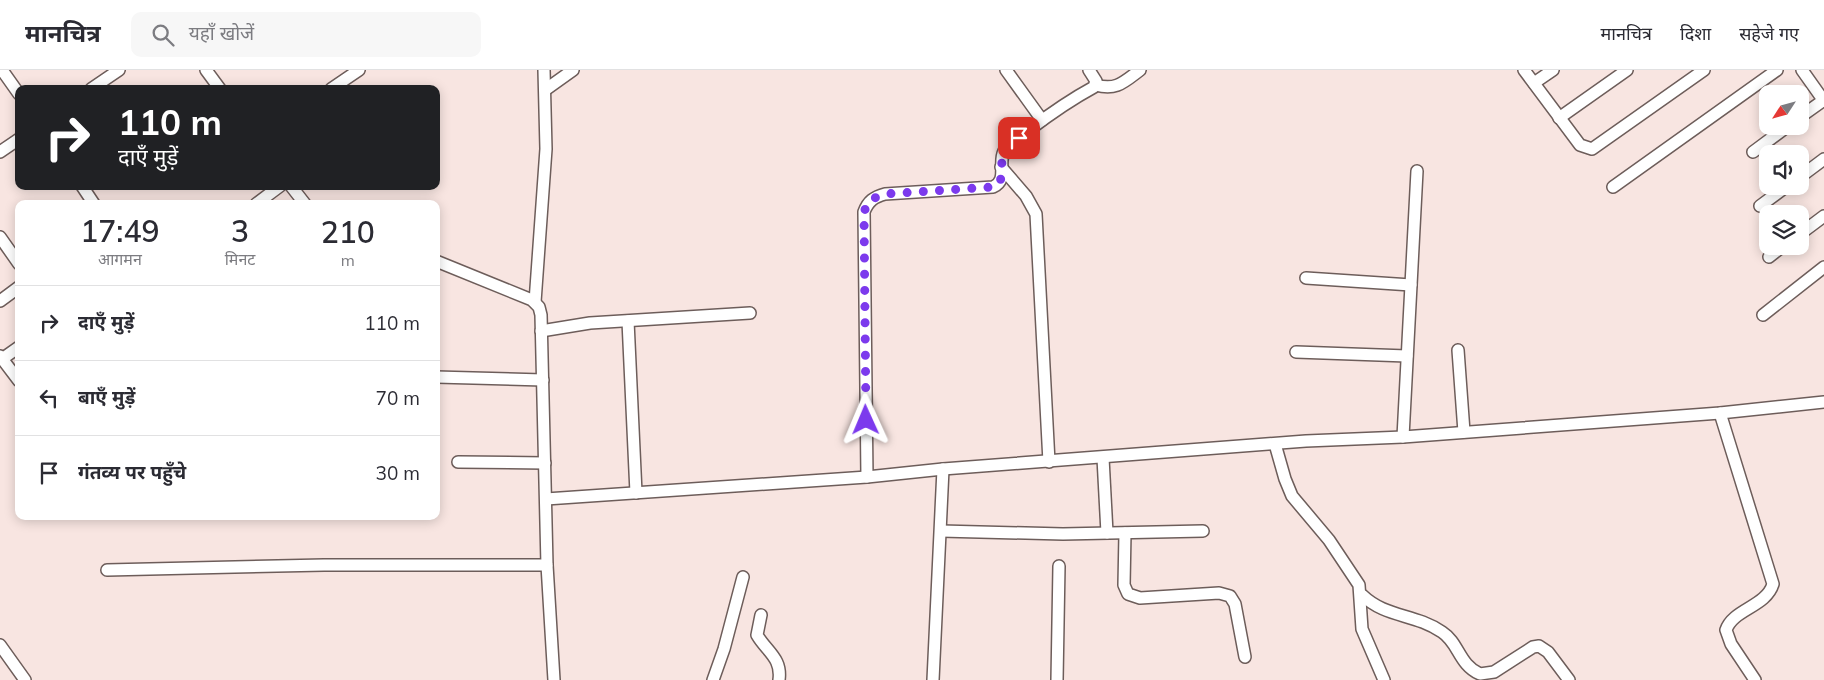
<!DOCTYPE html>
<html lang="hi">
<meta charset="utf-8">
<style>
:root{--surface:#fff;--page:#f7f7f7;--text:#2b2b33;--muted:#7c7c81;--line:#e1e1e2}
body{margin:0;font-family:Mulish,"Noto Sans Devanagari",sans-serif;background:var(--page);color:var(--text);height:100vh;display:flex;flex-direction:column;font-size:19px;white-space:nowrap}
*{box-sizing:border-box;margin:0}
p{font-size:16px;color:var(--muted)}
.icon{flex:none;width:28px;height:28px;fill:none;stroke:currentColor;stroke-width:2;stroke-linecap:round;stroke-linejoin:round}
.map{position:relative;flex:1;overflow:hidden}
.drawer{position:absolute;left:15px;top:130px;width:425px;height:320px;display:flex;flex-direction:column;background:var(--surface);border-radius:10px;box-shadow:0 2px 12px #0003}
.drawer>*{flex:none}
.top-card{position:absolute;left:15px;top:15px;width:425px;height:105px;border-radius:10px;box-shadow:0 2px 12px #0003;background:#202124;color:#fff;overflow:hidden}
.needle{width:32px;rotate:234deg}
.fabs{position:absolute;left:1759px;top:15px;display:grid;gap:10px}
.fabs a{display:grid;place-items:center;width:50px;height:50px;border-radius:10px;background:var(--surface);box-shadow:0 2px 12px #0003;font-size:25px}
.pin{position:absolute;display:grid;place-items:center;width:42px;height:42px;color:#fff;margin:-21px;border-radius:10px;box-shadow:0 2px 8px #0006}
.me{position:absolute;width:55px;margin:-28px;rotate:359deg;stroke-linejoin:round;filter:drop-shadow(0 0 4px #0008)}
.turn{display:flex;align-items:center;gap:18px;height:105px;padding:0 20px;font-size:22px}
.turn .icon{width:65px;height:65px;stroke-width:2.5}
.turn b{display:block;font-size:35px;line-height:42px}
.eta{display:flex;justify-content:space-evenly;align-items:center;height:85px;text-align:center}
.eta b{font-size:30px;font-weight:600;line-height:35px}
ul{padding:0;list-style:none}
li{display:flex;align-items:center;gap:15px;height:75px;padding:0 20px;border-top:1px solid var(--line)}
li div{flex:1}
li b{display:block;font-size:19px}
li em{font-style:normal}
header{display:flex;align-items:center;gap:30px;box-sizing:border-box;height:70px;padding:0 25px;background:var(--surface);border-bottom:1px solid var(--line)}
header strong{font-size:24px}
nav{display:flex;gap:28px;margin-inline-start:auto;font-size:18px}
.search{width:350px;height:45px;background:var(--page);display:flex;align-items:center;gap:12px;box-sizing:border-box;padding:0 18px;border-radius:10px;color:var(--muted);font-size:19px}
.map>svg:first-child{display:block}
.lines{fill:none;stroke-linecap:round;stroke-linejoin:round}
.street-casing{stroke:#6d5d5a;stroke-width:14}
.street{stroke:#fff;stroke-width:11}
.route{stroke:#7c3aed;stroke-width:9;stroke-dasharray:0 16.2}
</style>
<header>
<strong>मानचित्र</strong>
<div class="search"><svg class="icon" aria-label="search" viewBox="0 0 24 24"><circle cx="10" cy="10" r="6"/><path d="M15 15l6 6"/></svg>यहाँ खोजें</div>
<nav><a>मानचित्र</a><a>दिशा</a><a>सहेजे गए</a></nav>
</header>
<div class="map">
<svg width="1824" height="610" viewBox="0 0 1824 610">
<rect width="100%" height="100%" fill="#f8e5e1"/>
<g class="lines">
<defs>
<g id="street">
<polyline points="2,0 19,24"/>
<polyline points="206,0 220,19"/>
<polyline points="1006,0 1042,50"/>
<polyline points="1524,0 1580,75 1592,79 1704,0"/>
<polyline points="1802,0 1824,31"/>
<polyline points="1534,13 1553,0"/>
<path d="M1096,15C1116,21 1124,12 1140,0"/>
<polyline points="91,19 119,0"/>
<polyline points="331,19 359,0"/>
<polyline points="545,20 573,0"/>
<polyline points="1800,47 1824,30"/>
<polyline points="1559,48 1627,0"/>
<polyline points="0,82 19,69"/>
<polyline points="1753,82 1788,56"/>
<polyline points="1001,97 1026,126 1036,144 1049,392"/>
<polyline points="1800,107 1824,89"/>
<polyline points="82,116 94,134"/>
<polyline points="291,116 305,134"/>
<polyline points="1613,117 1777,0"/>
<polyline points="256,134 280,116"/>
<polyline points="1760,136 1787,116"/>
<polyline points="1800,164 1824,146"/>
<polyline points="0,167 19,194"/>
<polyline points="1769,187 1783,176"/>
<polyline points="436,191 532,230 539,237 541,245 547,495 554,610"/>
<polyline points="1306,208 1411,215"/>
<polyline points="0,231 19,217"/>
<polyline points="535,232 546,79 544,0"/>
<polyline points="1763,245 1824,197"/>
<polyline points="628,251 636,423"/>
<polyline points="541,261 590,253 750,243"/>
<polyline points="1458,280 1464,362"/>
<polyline points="1296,282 1407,286"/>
<polyline points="0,286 19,311"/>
<polyline points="2,289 19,277"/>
<polyline points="436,307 543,310"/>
<path d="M1720,343L1773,514C1766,537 1733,539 1726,560L1731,574L1755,610"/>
<polyline points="1403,367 1417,101"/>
<polyline points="1275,374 1285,409 1292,426 1329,470 1359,515 1362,559 1384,610"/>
<polyline points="1103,388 1107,463"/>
<polyline points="458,392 545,393"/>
<path d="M867,407L864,142C868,131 874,127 885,124L993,117C1010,110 995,89 1007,77C1013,70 1022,65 1029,60C1050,44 1070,30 1094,17L1096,11L1089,0"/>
<polyline points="546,429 867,407 943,399 1306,371 1403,367 1720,343 1824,332"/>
<polyline points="941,461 1063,464 1203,461"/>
<polyline points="1125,463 1124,515 1128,524 1140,528 1219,523 1230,526 1235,534 1245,587"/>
<polyline points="107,500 324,495 547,495"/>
<path d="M1362,525C1386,548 1414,543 1442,562C1459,573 1459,595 1480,604L1494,602L1533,577L1539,576L1548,582L1569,610"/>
<path d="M761,545L757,565C767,582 782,588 779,610"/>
<polyline points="0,575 25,610"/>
<polyline points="713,610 724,579 743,507"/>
<polyline points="933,610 943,399"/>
<polyline points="1057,610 1059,496"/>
</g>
</defs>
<!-- street casing -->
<use href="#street" class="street-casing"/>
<!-- street -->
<use href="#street" class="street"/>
</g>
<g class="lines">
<!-- route -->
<path class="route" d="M866,350L864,142C868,131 874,127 885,124L993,117C1008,110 998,94 1004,81C1007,75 1014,72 1019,68"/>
</g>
</svg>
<div class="fabs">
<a><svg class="needle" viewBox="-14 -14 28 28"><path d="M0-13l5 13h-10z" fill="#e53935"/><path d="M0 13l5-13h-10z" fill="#7c7c81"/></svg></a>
<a><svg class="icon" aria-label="sound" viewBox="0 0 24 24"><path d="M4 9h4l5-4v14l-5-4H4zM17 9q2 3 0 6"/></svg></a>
<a><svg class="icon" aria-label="layers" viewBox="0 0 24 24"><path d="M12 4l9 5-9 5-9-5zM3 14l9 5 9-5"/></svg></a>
</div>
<div class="pin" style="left:1019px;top:68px;background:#d93025"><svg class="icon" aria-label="arrive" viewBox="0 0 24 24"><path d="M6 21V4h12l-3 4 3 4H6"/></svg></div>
<svg class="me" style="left:866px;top:350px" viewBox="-20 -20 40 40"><path d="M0-17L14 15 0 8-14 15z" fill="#7c3aed" stroke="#fff" stroke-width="4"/></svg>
<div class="top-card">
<div class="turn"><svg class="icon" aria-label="right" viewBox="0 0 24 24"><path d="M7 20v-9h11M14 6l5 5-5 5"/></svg><div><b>110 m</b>दाएँ मुड़ें</div></div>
</div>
<section class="drawer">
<div class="eta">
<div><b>17:49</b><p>आगमन</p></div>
<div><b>3</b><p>मिनट</p></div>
<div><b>210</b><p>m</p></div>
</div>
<ul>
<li><svg class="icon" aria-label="right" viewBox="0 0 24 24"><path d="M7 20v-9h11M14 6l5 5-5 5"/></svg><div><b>दाएँ मुड़ें</b></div><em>110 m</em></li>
<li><svg class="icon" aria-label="left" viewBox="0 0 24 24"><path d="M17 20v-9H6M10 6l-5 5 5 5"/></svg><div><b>बाएँ मुड़ें</b></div><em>70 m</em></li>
<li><svg class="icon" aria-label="arrive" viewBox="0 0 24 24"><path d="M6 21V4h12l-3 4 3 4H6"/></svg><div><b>गंतव्य पर पहुँचे</b></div><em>30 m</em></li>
</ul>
</section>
</div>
